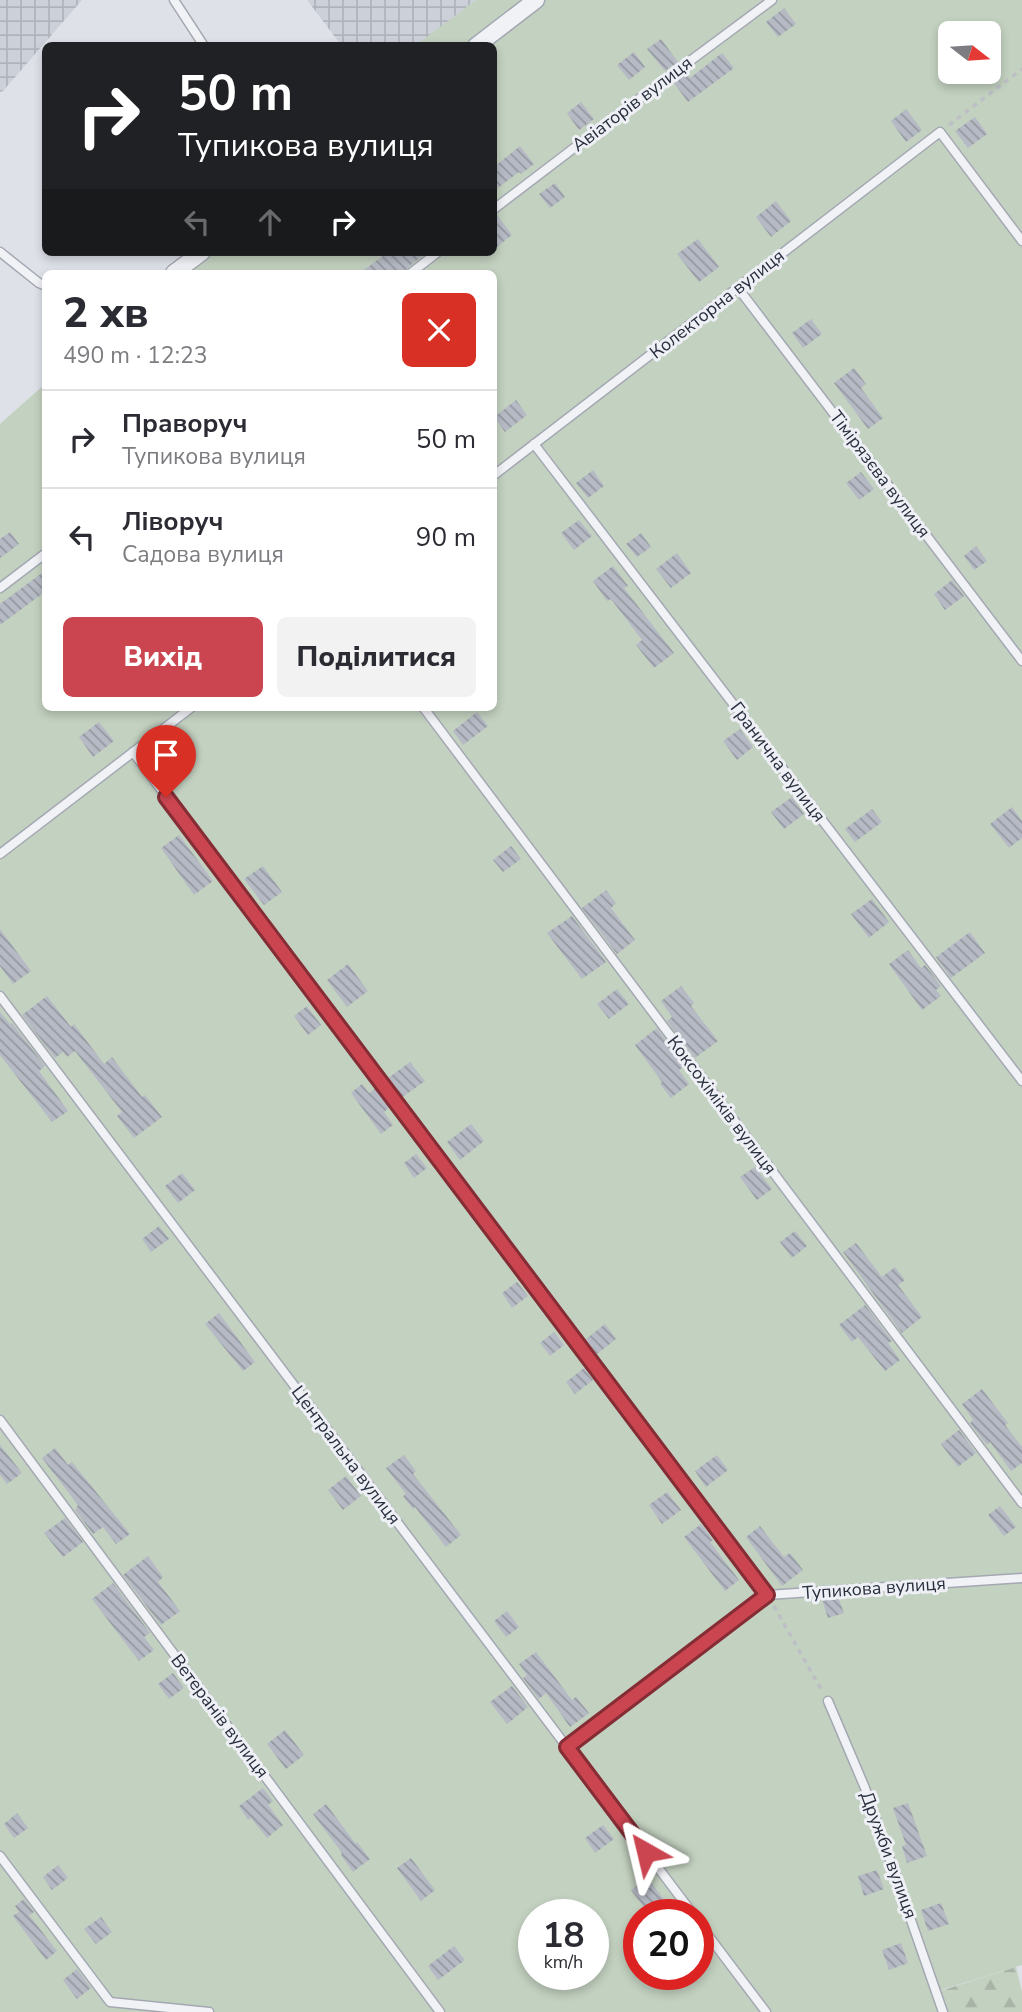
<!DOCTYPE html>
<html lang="uk">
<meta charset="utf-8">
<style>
:root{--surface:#fff;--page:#f2f2f3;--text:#2b2b33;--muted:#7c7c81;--line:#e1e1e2;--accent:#cb4551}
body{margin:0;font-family:"Nunito Sans",sans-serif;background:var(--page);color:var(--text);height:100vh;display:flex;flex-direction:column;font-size:26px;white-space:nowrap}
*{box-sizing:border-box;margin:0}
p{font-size:23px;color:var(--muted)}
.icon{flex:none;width:38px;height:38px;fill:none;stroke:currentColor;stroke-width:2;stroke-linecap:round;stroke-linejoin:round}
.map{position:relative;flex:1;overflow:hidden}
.side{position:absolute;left:42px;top:270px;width:455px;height:441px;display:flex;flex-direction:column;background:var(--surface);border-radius:10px;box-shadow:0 4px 10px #0003}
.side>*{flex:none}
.banner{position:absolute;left:42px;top:42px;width:455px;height:214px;border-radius:10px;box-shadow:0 4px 10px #0003;background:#202124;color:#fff;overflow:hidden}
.needle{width:46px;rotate:107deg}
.controls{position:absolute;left:938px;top:21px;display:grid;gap:14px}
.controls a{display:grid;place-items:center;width:63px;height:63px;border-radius:10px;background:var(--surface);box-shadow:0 4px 10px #0003;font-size:35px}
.speed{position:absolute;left:518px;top:1899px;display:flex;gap:14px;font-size:35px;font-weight:700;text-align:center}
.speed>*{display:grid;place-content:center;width:91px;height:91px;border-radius:50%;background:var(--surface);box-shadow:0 4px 10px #0003;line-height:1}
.speed small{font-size:18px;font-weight:400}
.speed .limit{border:10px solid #d22;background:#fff;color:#111}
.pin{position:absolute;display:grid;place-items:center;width:60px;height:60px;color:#fff;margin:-72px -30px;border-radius:50% 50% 50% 0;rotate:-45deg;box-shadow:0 0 7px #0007}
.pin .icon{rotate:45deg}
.me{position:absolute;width:77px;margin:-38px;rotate:323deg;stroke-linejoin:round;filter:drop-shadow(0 0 5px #0008)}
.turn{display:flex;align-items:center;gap:24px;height:147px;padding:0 21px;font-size:32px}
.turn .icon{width:91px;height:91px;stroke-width:2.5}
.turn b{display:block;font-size:49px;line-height:60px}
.lanes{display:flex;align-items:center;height:66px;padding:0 21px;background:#0003;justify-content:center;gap:35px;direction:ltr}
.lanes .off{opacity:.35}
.round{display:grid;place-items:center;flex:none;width:74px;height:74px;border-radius:10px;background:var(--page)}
.headline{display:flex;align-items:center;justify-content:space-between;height:119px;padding:0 21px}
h1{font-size:42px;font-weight:800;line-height:52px}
.primary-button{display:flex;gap:14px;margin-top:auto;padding:14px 21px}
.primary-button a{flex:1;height:80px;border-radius:10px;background:var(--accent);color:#fff;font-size:28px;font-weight:800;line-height:80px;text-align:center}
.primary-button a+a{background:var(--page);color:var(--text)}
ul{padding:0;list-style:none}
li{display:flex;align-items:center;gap:21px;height:98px;padding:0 21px;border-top:2px solid var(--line)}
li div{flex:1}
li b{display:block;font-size:26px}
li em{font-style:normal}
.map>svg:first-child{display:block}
.industrial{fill:url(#industrial-grid)}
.green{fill:#c3d1c0;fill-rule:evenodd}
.forest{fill:url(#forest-firs)}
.building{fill:url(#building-back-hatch)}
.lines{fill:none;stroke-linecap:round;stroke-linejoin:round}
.service-casing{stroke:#a4a8b2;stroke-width:11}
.minor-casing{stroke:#a4a8b2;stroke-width:19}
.path{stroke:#bdbfc6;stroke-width:3.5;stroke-dasharray:5 5;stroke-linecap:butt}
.service{stroke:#f1f2f6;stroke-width:8}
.minor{stroke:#f1f2f6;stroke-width:16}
.route-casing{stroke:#842d35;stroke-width:18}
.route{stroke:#cb4551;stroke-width:12}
.labels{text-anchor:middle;stroke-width:6;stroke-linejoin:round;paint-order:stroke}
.street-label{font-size:18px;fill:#282f3e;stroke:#eef0f5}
</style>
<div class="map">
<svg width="1022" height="2012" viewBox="0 0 1022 2012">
<defs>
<pattern id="industrial-grid" width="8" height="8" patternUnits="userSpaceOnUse" patternTransform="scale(1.75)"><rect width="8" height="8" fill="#ccd0d9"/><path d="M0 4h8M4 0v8" fill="none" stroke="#afb3bb"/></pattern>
<pattern id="forest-firs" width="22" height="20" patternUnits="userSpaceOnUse" patternTransform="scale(1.75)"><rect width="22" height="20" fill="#c3d1c0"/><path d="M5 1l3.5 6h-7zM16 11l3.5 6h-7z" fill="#a8b4a6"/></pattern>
<pattern id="building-back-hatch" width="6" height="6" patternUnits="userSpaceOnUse" patternTransform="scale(1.75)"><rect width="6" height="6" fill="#b6bac4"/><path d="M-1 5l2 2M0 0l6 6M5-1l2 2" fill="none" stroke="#9498a1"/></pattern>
</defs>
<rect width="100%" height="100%" fill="#dee1e8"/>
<!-- industrial -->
<g class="industrial">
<polygon points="0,0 82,0 3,91 0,92"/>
<polygon points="307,0 476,0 416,46 341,45"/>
</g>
<!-- green -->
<path class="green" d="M476,0H1022V1965L938,1991L943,2012H0V424L45,384L46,707H494V273H174L202,252H494V46L416,45ZM950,33H989V72H950ZM534,1914H593V1974H534ZM639,1914H698V1974H639Z"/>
<!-- forest -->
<polygon class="forest" points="1016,1967 1022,1992 1022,2012 943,2012 937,1992"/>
<!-- building -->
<g class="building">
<polygon points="784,8 796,24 778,37 766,22"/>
<polygon points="661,39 678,62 665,71 647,49"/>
<polygon points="634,52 645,67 629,80 617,65"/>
<polygon points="722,53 734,68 688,102 673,82 686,72 690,78"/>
<polygon points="581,102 594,119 579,130 567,113"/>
<polygon points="906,109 922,130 906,142 891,121"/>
<polygon points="975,117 987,134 968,148 955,131"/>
<polygon points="520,146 534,164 521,174 519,172 494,191 494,167"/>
<polygon points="555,183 565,197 550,208 539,194"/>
<polygon points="776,201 791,221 771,237 756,217"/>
<polygon points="494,216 497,215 512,235 494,249"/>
<polygon points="698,239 719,267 699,282 677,254"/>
<polygon points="388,252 427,252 407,268 405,273 360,273"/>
<polygon points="811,319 822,334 803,348 792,333"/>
<polygon points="854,368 866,384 861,388 883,418 868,429 834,383"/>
<polygon points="516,400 527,415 505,432 494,417"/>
<polygon points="593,470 604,486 588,498 576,483"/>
<polygon points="861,472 874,489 859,500 846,483"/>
<polygon points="579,520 592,536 574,550 561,533"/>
<polygon points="10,532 19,544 0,558 0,539"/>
<polygon points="641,533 651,547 637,557 626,544"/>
<polygon points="976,546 987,561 974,570 964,556"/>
<polygon points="677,553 691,573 671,588 656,569"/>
<polygon points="613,566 628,586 624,588 674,653 654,668 636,645 642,640 611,599 607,601 593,581"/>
<polygon points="46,570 46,591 0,625 0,604"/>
<polygon points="952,580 964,596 945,610 934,594"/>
<polygon points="477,712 488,726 463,745 453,731"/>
<polygon points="99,722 114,741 93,757 79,737"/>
<polygon points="740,729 753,747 737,760 723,741"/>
<polygon points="163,737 177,755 163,765 150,748"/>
<polygon points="792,797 804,814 784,829 771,812"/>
<polygon points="1012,807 1022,821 1022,838 1009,848 990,824"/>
<polygon points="872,809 882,822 855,842 845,829"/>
<polygon points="179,835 213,881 194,895 161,848"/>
<polygon points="511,846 521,859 503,872 493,860"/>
<polygon points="263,866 282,892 264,905 244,879"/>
<polygon points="606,890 616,903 611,908 635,940 617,954 582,908"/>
<polygon points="872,899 889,922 869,938 851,914"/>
<polygon points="572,916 606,962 582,979 547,933"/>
<polygon points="0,929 31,971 13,984 0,966"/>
<polygon points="970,932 985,953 951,978 936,957"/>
<polygon points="908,950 921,968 925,965 941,986 936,990 941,996 922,1010 889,964"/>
<polygon points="348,964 368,991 347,1007 327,980"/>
<polygon points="681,986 694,1003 691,1006 718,1041 695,1058 667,1021 672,1017 661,1001"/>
<polygon points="617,989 629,1004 609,1019 597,1004"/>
<polygon points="47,996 71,1027 74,1024 104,1064 112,1057 142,1097 145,1095 162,1117 134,1138 117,1116 122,1112 75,1051 67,1057 63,1052 55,1058 22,1015"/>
<polygon points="307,1006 321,1025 308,1035 294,1016"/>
<polygon points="0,1012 10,1024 12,1023 45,1066 39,1071 68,1111 52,1122 0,1055"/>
<polygon points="657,1028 685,1066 679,1070 689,1084 671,1098 660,1084 662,1082 635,1045"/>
<polygon points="410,1062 425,1081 401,1098 387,1079"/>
<polygon points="362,1084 369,1093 377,1087 391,1106 384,1112 393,1125 381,1134 351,1093"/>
<polygon points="471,1124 484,1141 460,1160 447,1142"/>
<polygon points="416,1154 427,1168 414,1178 404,1163"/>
<polygon points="755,1167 772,1189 757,1200 740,1177"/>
<polygon points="182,1173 195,1190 178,1203 165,1186"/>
<polygon points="159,1226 169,1239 151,1252 142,1239"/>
<polygon points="795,1231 807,1246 792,1258 780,1242"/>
<polygon points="856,1243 882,1277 895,1267 905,1280 898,1285 922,1317 902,1333 843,1252"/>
<polygon points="517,1282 528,1296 512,1308 502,1293"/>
<polygon points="865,1305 892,1341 888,1343 900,1360 885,1371 858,1337 852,1342 839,1325"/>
<polygon points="219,1313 255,1362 243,1371 205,1324"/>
<polygon points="605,1324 616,1339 597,1354 586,1339"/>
<polygon points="554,1332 564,1345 550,1356 540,1343"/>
<polygon points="584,1368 593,1380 575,1394 566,1382"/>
<polygon points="982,1389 1008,1423 1005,1425 1022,1447 1022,1463 1011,1471 990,1442 987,1445 970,1423 973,1420 962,1404"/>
<polygon points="959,1430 976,1453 958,1467 941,1444"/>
<polygon points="0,1445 22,1473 7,1484 0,1475"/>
<polygon points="55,1448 68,1465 72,1462 130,1534 116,1544 103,1527 93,1534 75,1510 78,1505 42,1458"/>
<polygon points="404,1455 416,1471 413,1474 461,1535 446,1547 415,1507 413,1509 403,1496 406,1494 386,1468"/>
<polygon points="717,1455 728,1470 706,1487 695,1471"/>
<polygon points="346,1476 361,1496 343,1510 328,1490"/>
<polygon points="667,1492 681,1510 662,1524 649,1505"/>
<polygon points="1000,1506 1016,1527 1004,1536 988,1515"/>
<polygon points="65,1518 83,1542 63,1557 44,1533"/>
<polygon points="701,1524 713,1540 710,1542 739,1580 725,1591 684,1537"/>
<polygon points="760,1526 784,1557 790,1553 803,1570 782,1586 746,1537"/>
<polygon points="148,1556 163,1577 158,1582 180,1611 161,1625 123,1575"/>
<polygon points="113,1583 150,1633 144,1637 154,1650 139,1661 92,1599"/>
<polygon points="830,1597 838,1597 844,1613 828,1618 822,1600"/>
<polygon points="507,1611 519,1627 506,1637 494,1621"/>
<polygon points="536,1652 572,1700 576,1697 589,1713 570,1727 546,1693 539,1699 523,1678 527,1675 519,1664"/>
<polygon points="173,1673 184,1688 169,1699 158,1684"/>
<polygon points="512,1686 528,1707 507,1724 490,1702"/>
<polygon points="285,1730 304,1755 286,1769 267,1744"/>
<polygon points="263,1788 273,1801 268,1805 283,1825 267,1838 251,1818 248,1820 239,1806"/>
<polygon points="908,1803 927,1856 907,1863 902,1846 906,1845 893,1808"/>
<polygon points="326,1804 356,1844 357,1842 370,1859 353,1872 341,1855 342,1853 313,1814"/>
<polygon points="17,1813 28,1828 14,1838 4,1824"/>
<polygon points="603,1825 614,1839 595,1853 585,1838"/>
<polygon points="411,1858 435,1890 421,1901 397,1868"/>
<polygon points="58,1865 68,1878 52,1890 43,1877"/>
<polygon points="877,1870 884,1889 864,1896 858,1876"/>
<polygon points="648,1878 668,1905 656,1914 649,1914 631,1890"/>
<polygon points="24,1899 34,1912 29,1915 57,1951 46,1960 13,1916 19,1912 15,1906"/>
<polygon points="941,1903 949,1924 928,1931 921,1910"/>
<polygon points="101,1917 112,1932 96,1944 84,1929"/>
<polygon points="901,1943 908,1963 889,1970 882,1950"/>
<polygon points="454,1946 465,1960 438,1980 428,1966"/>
<polygon points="77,1969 91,1988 77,1999 63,1980"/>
</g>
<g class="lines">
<defs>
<g id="service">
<polyline points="174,0 204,46"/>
<polyline points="494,209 616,116 772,0"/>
<polyline points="0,252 39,283 46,286"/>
<polyline points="411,273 438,252"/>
<polyline points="738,288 1022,661"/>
<polyline points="534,444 1022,1081"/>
<polyline points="494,475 940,132 1022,241"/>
<polyline points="0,588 46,553"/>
<polyline points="423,707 1022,1503"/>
<polyline points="133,752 767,1595"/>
<polyline points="0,854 192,707"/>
<polyline points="0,996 693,1914"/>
<polyline points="0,1420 440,2012"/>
<polyline points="828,1701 865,1788 943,2012"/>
<polyline points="567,1747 767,1595 1022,1578"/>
<polyline points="0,1856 110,2002 209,2012"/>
<polyline points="698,1922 766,2012"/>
</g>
<g id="minor">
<polyline points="476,46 536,0"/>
<polyline points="174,273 202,252"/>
</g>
</defs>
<!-- service casing -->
<use href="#service" class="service-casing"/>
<!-- minor casing -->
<use href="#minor" class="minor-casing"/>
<!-- path -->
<g class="path">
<polyline points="949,125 1022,69"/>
<polyline points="774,1606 822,1691"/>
</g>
<!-- service -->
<use href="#service" class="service"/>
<!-- minor -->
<use href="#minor" class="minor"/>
</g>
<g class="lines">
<defs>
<polyline id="route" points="166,797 767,1595 567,1747 646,1852"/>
</defs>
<!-- route casing -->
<use href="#route" class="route-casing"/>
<!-- route -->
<use href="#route" class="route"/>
</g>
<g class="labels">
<!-- street labels -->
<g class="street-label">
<text transform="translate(632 104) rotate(-37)" y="6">Авіаторів вулиця</text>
<text transform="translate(717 304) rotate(-38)" y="6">Колекторна вулиця</text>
<text transform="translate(880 474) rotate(53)" y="6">Тімірязєва вулиця</text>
<text transform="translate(778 762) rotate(53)" y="6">Гранична вулиця</text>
<text transform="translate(722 1105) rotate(53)" y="6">Коксохіміків вулиця</text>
<text transform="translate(346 1455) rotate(53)" y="6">Центральна вулиця</text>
<text transform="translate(874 1588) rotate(-4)" y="6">Тупикова вулиця</text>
<text transform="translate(220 1716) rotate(53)" y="6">Ветеранів вулиця</text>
<text transform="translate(889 1855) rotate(70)" y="6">Дружби вулиця</text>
</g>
</g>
</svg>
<div class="controls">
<a><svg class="needle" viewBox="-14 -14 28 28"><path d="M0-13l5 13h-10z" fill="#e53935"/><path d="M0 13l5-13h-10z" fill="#7c7c81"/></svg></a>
</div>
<div class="speed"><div>18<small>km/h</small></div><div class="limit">20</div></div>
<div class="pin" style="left:166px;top:797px;background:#d93025"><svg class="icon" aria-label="arrive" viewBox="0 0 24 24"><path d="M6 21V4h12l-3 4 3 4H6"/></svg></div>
<svg class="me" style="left:646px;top:1852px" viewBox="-20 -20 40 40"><path d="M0-17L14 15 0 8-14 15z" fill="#cb4551" stroke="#fff" stroke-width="4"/></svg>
<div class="banner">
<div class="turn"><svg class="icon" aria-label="right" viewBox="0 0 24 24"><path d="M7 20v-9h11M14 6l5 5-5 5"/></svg><div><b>50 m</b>Тупикова вулиця</div></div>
<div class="lanes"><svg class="icon off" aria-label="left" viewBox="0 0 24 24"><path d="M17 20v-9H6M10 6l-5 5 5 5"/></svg><svg class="icon off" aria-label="ahead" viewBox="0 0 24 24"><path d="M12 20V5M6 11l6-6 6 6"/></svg><svg class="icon" aria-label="right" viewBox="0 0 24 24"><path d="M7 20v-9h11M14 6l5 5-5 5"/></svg></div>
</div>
<section class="side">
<div class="headline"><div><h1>2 хв</h1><p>490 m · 12:23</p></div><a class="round" style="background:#d93025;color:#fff"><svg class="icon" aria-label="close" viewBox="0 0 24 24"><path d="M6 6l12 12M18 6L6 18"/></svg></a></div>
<ul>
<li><svg class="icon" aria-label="right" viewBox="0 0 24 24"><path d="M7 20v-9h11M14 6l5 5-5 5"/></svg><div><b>Праворуч</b><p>Тупикова вулиця</p></div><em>50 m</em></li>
<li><svg class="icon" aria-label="left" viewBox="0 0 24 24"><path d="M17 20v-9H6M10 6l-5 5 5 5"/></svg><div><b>Ліворуч</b><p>Садова вулиця</p></div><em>90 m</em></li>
</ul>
<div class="primary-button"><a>Вихід</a><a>Поділитися</a></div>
</section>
</div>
